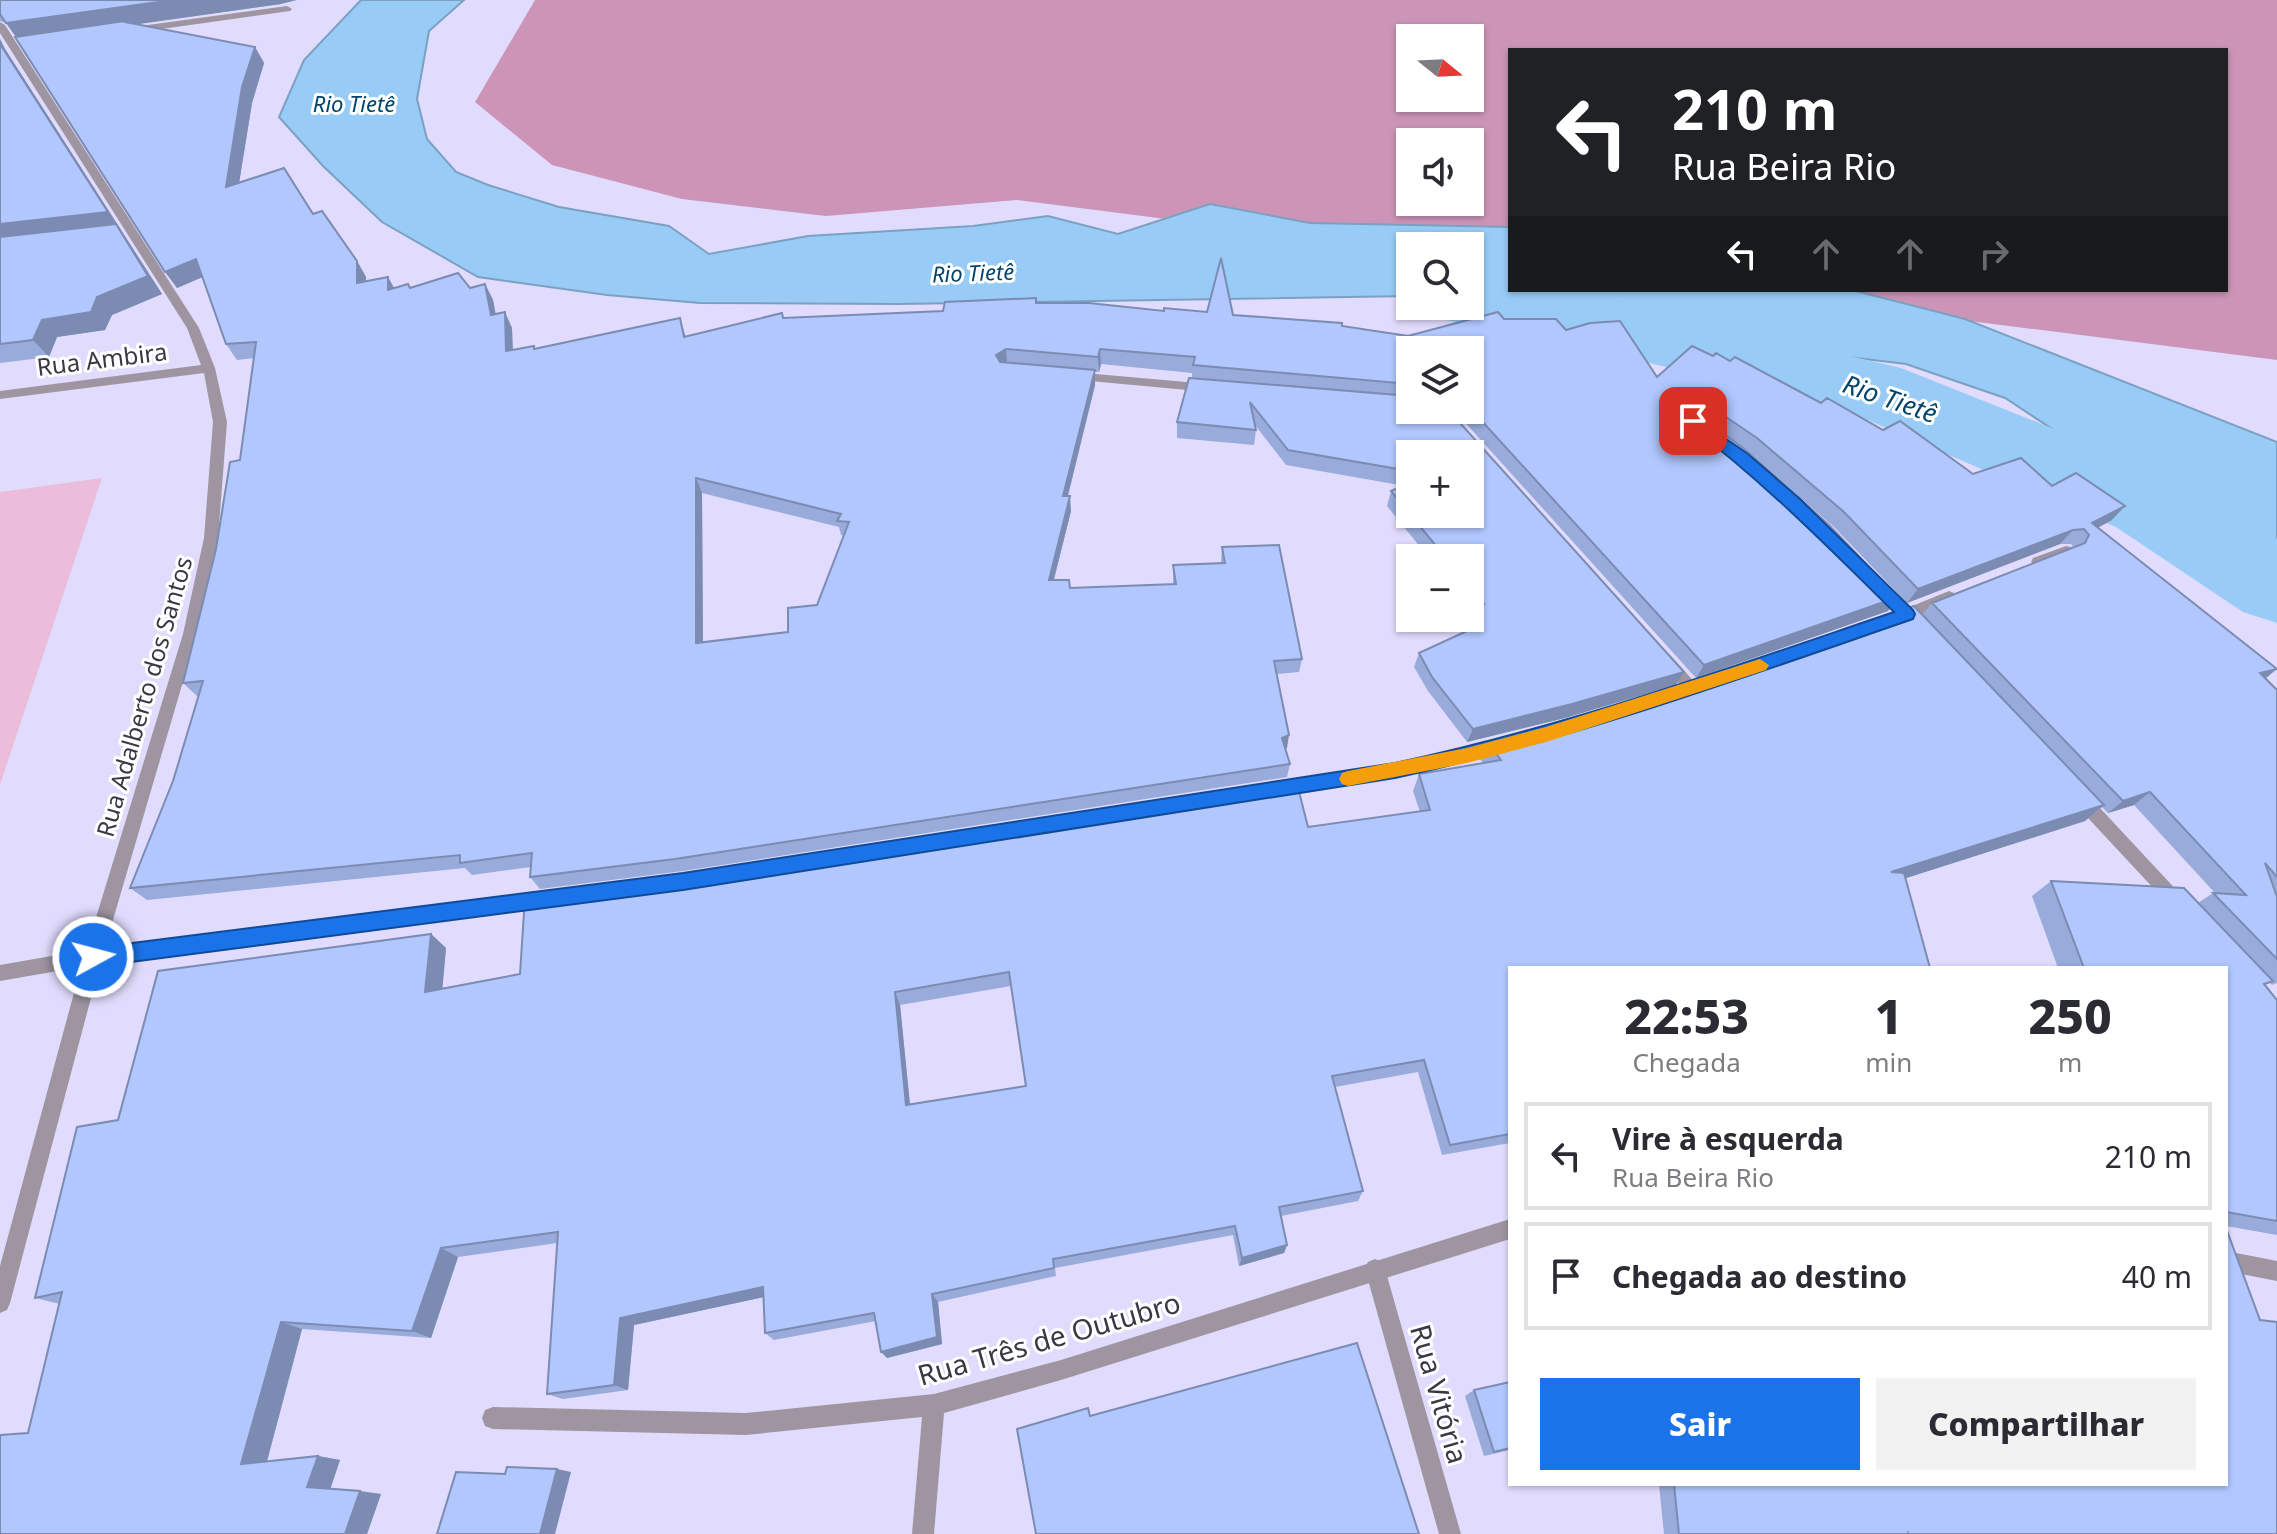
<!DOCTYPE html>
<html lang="pt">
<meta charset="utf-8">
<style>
:root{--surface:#fff;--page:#f2f2f3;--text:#2b2b33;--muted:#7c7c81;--line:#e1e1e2;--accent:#1a73e8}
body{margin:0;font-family:"Noto Sans",sans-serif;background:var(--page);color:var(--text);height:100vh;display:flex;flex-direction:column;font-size:30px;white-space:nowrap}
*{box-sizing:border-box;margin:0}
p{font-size:26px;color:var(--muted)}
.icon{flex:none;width:44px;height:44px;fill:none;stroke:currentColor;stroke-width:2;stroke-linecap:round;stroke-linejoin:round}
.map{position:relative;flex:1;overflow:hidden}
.side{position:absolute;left:1508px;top:966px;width:720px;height:520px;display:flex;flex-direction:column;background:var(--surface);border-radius:0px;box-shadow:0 2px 6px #0004}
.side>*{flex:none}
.guide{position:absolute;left:1508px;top:48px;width:720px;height:244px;border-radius:0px;box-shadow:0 2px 6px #0004;background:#202124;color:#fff;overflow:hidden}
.needle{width:52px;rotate:108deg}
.fabs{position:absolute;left:1396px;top:24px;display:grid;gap:16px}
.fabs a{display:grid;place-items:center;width:88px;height:88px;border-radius:0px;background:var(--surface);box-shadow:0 2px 6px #0004;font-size:40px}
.pin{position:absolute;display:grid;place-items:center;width:68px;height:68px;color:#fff;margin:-34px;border-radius:16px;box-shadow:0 4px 12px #0006}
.me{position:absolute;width:88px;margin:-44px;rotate:83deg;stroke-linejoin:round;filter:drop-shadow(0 0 6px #0008)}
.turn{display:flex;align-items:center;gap:28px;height:168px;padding:0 32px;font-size:36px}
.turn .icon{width:104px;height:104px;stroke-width:2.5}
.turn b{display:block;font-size:56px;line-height:68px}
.lanes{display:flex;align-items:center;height:76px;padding:0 32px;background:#0003;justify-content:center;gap:40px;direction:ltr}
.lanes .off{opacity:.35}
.eta{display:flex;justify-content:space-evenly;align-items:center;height:136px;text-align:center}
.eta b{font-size:48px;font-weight:800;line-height:56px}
.cta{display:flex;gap:16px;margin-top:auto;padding:16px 32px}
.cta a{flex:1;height:92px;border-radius:0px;background:var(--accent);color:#fff;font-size:32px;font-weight:800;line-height:92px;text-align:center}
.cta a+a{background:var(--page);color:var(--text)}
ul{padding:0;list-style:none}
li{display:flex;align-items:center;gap:24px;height:108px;margin:0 16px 12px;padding:0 16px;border:4px solid var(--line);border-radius:0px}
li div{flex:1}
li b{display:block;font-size:30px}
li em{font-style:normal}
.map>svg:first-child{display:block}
.green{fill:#ecbdda}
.forest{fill:#cc95b7;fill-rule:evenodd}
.water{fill:#98ccf6;stroke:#7ca0c1;stroke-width:2}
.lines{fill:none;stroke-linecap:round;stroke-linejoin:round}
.river{fill:#98ccf6;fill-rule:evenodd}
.lane{fill:#9e95a1;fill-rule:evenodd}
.street{fill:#9e95a1;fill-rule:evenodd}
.wall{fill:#98abda;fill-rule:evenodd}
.shaded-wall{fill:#7c8bb2}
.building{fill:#b1c7fe;stroke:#7c8bb2;stroke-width:2;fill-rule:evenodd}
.route{fill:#1a73e8;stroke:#114b97;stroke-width:2}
.slow{fill:#f59e0b}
.labels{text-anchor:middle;stroke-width:6;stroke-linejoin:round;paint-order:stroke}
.far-water-label{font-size:22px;font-style:italic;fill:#02446b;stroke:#fff}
.street-label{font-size:24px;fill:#3a3845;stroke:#fff}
.water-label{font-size:26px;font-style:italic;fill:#02446b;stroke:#fff}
.near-street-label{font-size:28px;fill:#3a3845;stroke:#fff}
</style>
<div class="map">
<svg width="2277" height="1534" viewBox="0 0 2277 1534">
<rect width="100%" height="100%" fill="#e1dcfe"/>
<!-- green -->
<polygon class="green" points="102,478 0,785 0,492"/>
<!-- forest -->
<path class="forest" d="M535,0H2277V360L1726,290H2226V50H1510V263L1470,246H1410V250L1017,200L826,216L682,199L552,165L475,102ZM1410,38H1470V98H1410ZM1410,142H1470V202H1410Z"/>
<!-- water -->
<polygon class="water" points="361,0 464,0 429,31 417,99 427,139 456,172 488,185 559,207 669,226 709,254 808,236 973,226 1048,216 1118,234 1210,204 1310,223 1510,227 1510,290 1852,290 1965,319 2277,442 2277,565 2127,478 2005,398 1906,364 1717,341 1470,301 1470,246 1410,246 1410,296 898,304 700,303 607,295 478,277 382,222 323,166 279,117 304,60"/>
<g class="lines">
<!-- river -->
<polygon class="river" points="1470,275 1510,282 1510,290 1558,290 1596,296 1901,368 2180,479 2277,539 2277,623 2243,612 2116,527 1847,411 1596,350 1441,319 1433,306 1470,306"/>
<!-- lane -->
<g class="lane">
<polygon points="287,6 292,9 290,11 133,33 128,30 133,27"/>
<polygon points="1375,1259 1382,1262 1385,1269 1461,1534 1439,1534 1365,1269 1368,1262"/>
</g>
<!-- street -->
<g class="street">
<polygon points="0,22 5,25 199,328 215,368 227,422 218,538 197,634 105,947 546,891 552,894 555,899 552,904 546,907 100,964 10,1303 7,1310 0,1313 0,1266 81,967 0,981 0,965 86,950 183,634 204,538 213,422 204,373 0,399 0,391 201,365 187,328 0,33"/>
<polygon points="1073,372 1209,384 1215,388 1209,392 1068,379 1067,376"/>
<polygon points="2066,546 2071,547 2073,551 2071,555 2038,567 2031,562 2033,558"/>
<polygon points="1949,591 1954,593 1956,597 1954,601 1900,623 1893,617 1895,613"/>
<polygon points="1666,654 1671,656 1697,685 1700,689 1697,693 1687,693 1661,664 1658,660"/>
<polygon points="1505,738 1511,740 1513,745 1511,750 1395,777 1277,797 1271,795 1269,790 1271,785 1277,783 1395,763"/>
<polygon points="2080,791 2086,793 2182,896 2185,901 2182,906 2176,909 2170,906 2074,803 2072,798 2074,793"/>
<polygon points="1510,1219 1510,1239 1061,1380 944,1413 934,1534 912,1534 922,1417 746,1435 493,1429 485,1426 482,1418 485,1410 493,1407 746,1413 934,1394 1061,1360"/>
<polygon points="2226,1251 2277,1261 2277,1281 2226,1271"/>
</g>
</g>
<!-- wall -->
<g class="wall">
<path d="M0,0L281,4L137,24L255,47L264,63L252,103L239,183L313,214L357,261L366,277V281L394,288H470L485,284L493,300L496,314L512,328L513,350L535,349L680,318L686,337L783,318L943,311L1037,303L1233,315L1342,326L1408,336L1504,319L1566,330L1657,377L1713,356L1730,361L1883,430L1973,474L2052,486L2112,520L2098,528L2277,690V983L2272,985L2270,983L2265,985L2277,1000V1235L2226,1226V968H2058L2032,896L2051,881L2198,903L2213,893H2215L2134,805L2108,813L2102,807L2085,821L1906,878L1510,968V1143L1442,1155L1418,1072L1335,1087L1363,1191L1358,1201L1281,1216L1287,1245L1284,1253L1239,1266L1233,1235L1055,1268L1056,1276L938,1302L942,1344L887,1358L876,1321L774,1340L765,1333L764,1297L634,1325L628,1390L563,1399L547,1394L557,1243L458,1257L431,1338L302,1329L267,1462L318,1456L340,1460L330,1489L381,1494L367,1534L28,1433L60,1304L35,1298L118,1120L431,934L446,948L442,988L1308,827L1420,812L1413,791L1419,774L1483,763L1480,759L1487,742L1662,693L1922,615L1932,603L2074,548L2071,544H2060L1907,603L1834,527L1745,450L1898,597L1888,611L1696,678L1461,418L1452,414L1676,685L1565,718L1467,742L1428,691L1414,667L1419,653L1468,631L1463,626L1466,618H1470V611L1471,610L1470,608V558H1429L1387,506L1391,491L1405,486L1286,465L1255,425L1256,430L1254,445L1177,438V422L1192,379V373L1101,364L1099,372H1095V385L1068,496L1071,511L1054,580L1070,588L1173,584V565L1221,563L1222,547L1302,659L1299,672L1277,674L1287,748L1285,749L1290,764L1287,777L683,871L540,889L530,877L531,867L472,875L465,868L147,900L130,888L173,781L198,697L183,683L240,460L254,358L237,360L226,344L203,277L177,288L16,37L6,23L0,21ZM1410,350H1470V410H1410ZM1410,454L1470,514H1410ZM702,493L839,527L841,535L844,536L817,605L788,632L703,643ZM1011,986L1026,1086L910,1104L900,1005Z"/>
<polygon points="0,39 5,49 162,294 112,315 105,330 57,337 49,357 0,363"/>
<polygon points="1510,1382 1510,1450 1484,1456 1465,1396 1474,1390"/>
<polygon points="1659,1484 2226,1484 2277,1534 1664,1534"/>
</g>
<!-- shaded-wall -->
<g class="shaded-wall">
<polygon points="173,0 297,0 281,4 19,41 6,23"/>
<polygon points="0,39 5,49 162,294 112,315 105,330 57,337 49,357 33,340 0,244"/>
<polygon points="255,47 264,63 252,103 236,202 226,187 242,87"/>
<polygon points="196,259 207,275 177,288 165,272"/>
<polygon points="357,261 366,277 366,299 357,283"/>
<polygon points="388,277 397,293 388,290"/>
<polygon points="485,284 493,300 498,330 491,315"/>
<polygon points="505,312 512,328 513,367 506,351"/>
<polygon points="1006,349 1007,364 998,370 996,355"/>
<polygon points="1100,349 1101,364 1099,372 1098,357"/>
<polygon points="1095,370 1095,385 1064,511 1063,496"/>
<polygon points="1698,398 1691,414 1690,405"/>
<polygon points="696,478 702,493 703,657 696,643"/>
<polygon points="1070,496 1071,511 1050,594 1049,580"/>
<polygon points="2125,506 2112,520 2087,533 2092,523"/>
<polygon points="2073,530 2060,544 1907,603 1918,589"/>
<polygon points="1898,597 1888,611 1696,678 1704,665"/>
<polygon points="2277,669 2260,683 2260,673"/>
<polygon points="1684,672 1676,685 1565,718 1467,742 1473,729"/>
<polygon points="1289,735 1287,748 1280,751 1282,738"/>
<polygon points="2150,792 2134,805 2108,813 2123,801"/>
<polygon points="2104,805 2085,821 1875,888 1891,872"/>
<polygon points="431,934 446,948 441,1005 425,992"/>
<polygon points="895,992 900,1005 911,1116 906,1105"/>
<polygon points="1287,1245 1284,1253 1239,1266 1242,1258"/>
<polygon points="441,1248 458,1257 431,1338 412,1331"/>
<polygon points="763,1287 773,1295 634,1325 628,1390 614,1385 620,1318"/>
<polygon points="932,1294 938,1302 942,1344 887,1358 881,1352"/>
<polygon points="281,1322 302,1329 265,1468 241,1464"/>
<polygon points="318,1456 340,1460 330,1490 307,1487"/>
<polygon points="557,1469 571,1472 555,1534 540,1534"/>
<polygon points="360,1491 381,1494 367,1534 345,1534"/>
</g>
<!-- building -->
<g class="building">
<polygon points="0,0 173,0 6,23 0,14"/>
<path d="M131,20L125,22L255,47L242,87L226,187L284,168L313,214L322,211L357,261V283L388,277V290L408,284L410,288L458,273L470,288L485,284L491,315L505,312L506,351L534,346V349L680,318L684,337L782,313L783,318L943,311L945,302L1036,298V303H1089L1164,311V308L1207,312L1221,258L1233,315L1342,323V326L1408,336L1498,312L1504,319H1556L1566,330L1590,323L1620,321L1657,377L1692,346L1713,356L1716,353L1730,361L1735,357L1821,403L1827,398L1883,430L1900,421L1973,474L2021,458L2052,486L2076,473L2125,506L2092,523L2277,669L2260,673L2277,690V877L2265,863L2277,897V959L2213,893L2246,895L2150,792L2123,801L1932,603L2085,543L2089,535L2084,529L2073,530L1918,589L1844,512L1757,438L1698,398L1690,405L1693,411L1743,448L1829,525L1898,597L1704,665L1470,408V350H1410V384L1193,365L1195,357L1100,349L1098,357L1006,349L996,355L1000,362L1095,370L1063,496H1070L1049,580H1069L1070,588L1176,584L1173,565L1225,563L1222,547L1279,545L1302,659L1274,661L1289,735L1282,738L1290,764L675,859L530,877L532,853L460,863V855L130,888L173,781L203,681L183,683L216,549L230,462L240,460L256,342L226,344L196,259L165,272L15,37ZM696,478L841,514L837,521L849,522L817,605L788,608V632L696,643Z"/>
<polygon points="0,44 108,212 0,224"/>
<polygon points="116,224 148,276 97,297 91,312 42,320 33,340 0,344 0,237"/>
<polygon points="1189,378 1410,396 1410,410 1444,410 1452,414 1684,672 1572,704 1473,729 1432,677 1419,653 1480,625 1470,614 1470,611 1484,604 1470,588 1470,558 1446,558 1391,491 1410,483 1410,514 1470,514 1470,454 1410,454 1410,471 1288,450 1250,402 1256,430 1177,422"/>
<path d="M1914,606L2104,805L1891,872L1904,873L1930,968H1510V1134L1450,1145L1424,1060L1332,1076L1363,1191L1279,1207L1287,1245L1242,1258L1235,1226L1053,1259L1054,1268L932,1294L937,1337L881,1352L874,1313L765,1333L763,1287L620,1318L614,1385L547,1394L558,1232L441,1248L412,1331L281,1322L241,1464L318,1456L307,1487L360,1491L345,1534H0V1435L28,1433L62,1292L35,1298L77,1127L118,1120L158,971L431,934L425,992L520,974L525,897L674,878L1296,780L1308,827L1430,810L1419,774L1501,760L1487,742L1662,693ZM1009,972L1026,1086L906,1105L895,992Z"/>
<polygon points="2051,881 2184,888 2273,981 2264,984 2277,1000 2277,1221 2226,1212 2226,968 2084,968"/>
<polygon points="2226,1228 2260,1320 2277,1322 2277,1534 1909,1534 1908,1533 1908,1534 1679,1534 1674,1484 2226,1484"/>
<polygon points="1357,1343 1419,1534 1036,1534 1017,1429 1088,1408 1090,1416"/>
<polygon points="1510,1382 1510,1448 1494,1452 1474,1390"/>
<polygon points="507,1467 557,1469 540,1534 437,1534 456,1472 505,1474"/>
</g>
<!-- route -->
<path class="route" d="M1693,416L1748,454L1800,499L1913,610L1915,614L1913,619C1742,678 1572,740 1395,778L683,890L93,967L86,964L83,957L86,951L93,948L683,873L1395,763C1565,727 1729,668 1894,612C1827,546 1763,481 1687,424V417Z"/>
<!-- slow -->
<polygon class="slow" points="1760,659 1769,665 1766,670 1546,742 1467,763 1348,786 1342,784 1339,779 1342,773 1348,771 1467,748 1546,727"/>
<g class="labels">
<!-- far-water labels -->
<g class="far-water-label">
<text x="354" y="112">Rio Tietê</text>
<text transform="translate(973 273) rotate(-2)" y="8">Rio Tietê</text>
</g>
<!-- street labels -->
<g class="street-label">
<text transform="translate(102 360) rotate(-7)" y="8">Rua Ambira</text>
<text transform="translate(145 697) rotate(-74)" y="8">Rua Adalberto dos Santos</text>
</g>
<!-- water labels -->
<g class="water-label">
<text transform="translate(1890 399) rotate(19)" y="9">Rio Tietê</text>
</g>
<!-- near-street labels -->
<g class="near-street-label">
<text transform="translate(1049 1339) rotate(-16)" y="10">Rua Três de Outubro</text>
<text transform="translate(1439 1394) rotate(74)" y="10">Rua Vitória</text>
</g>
</g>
</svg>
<div class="fabs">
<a><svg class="needle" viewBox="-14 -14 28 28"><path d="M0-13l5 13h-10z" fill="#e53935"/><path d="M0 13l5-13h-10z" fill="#7c7c81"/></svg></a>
<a><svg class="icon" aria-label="sound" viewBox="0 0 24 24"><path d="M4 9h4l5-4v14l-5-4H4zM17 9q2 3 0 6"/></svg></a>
<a><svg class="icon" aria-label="search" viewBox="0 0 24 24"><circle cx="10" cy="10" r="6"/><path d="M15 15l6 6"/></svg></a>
<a><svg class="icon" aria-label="layers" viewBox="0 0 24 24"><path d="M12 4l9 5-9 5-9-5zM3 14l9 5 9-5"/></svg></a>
<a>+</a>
<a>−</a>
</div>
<div class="pin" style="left:1693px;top:421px;background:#d93025"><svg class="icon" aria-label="arrive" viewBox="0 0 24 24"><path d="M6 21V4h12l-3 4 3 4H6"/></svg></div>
<svg class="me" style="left:93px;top:957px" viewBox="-20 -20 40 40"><circle r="17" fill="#1a73e8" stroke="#fff" stroke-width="3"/><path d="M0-11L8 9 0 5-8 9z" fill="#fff"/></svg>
<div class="guide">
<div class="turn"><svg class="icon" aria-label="left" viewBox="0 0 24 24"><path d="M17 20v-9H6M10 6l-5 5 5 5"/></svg><div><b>210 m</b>Rua Beira Rio</div></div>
<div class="lanes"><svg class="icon" aria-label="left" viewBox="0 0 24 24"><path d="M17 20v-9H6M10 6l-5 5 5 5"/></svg><svg class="icon off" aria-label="ahead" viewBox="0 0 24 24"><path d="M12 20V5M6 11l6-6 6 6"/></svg><svg class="icon off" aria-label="ahead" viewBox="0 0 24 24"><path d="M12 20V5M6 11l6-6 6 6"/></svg><svg class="icon off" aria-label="right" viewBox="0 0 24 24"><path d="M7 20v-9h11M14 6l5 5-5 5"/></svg></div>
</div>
<section class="side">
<div class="eta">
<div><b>22:53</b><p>Chegada</p></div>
<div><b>1</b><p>min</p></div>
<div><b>250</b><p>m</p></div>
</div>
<ul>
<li><svg class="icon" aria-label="left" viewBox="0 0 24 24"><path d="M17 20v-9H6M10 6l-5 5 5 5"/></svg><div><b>Vire à esquerda</b><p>Rua Beira Rio</p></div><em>210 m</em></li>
<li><svg class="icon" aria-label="arrive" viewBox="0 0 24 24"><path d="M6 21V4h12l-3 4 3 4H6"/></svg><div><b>Chegada ao destino</b></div><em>40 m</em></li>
</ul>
<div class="cta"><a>Sair</a><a>Compartilhar</a></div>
</section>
</div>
